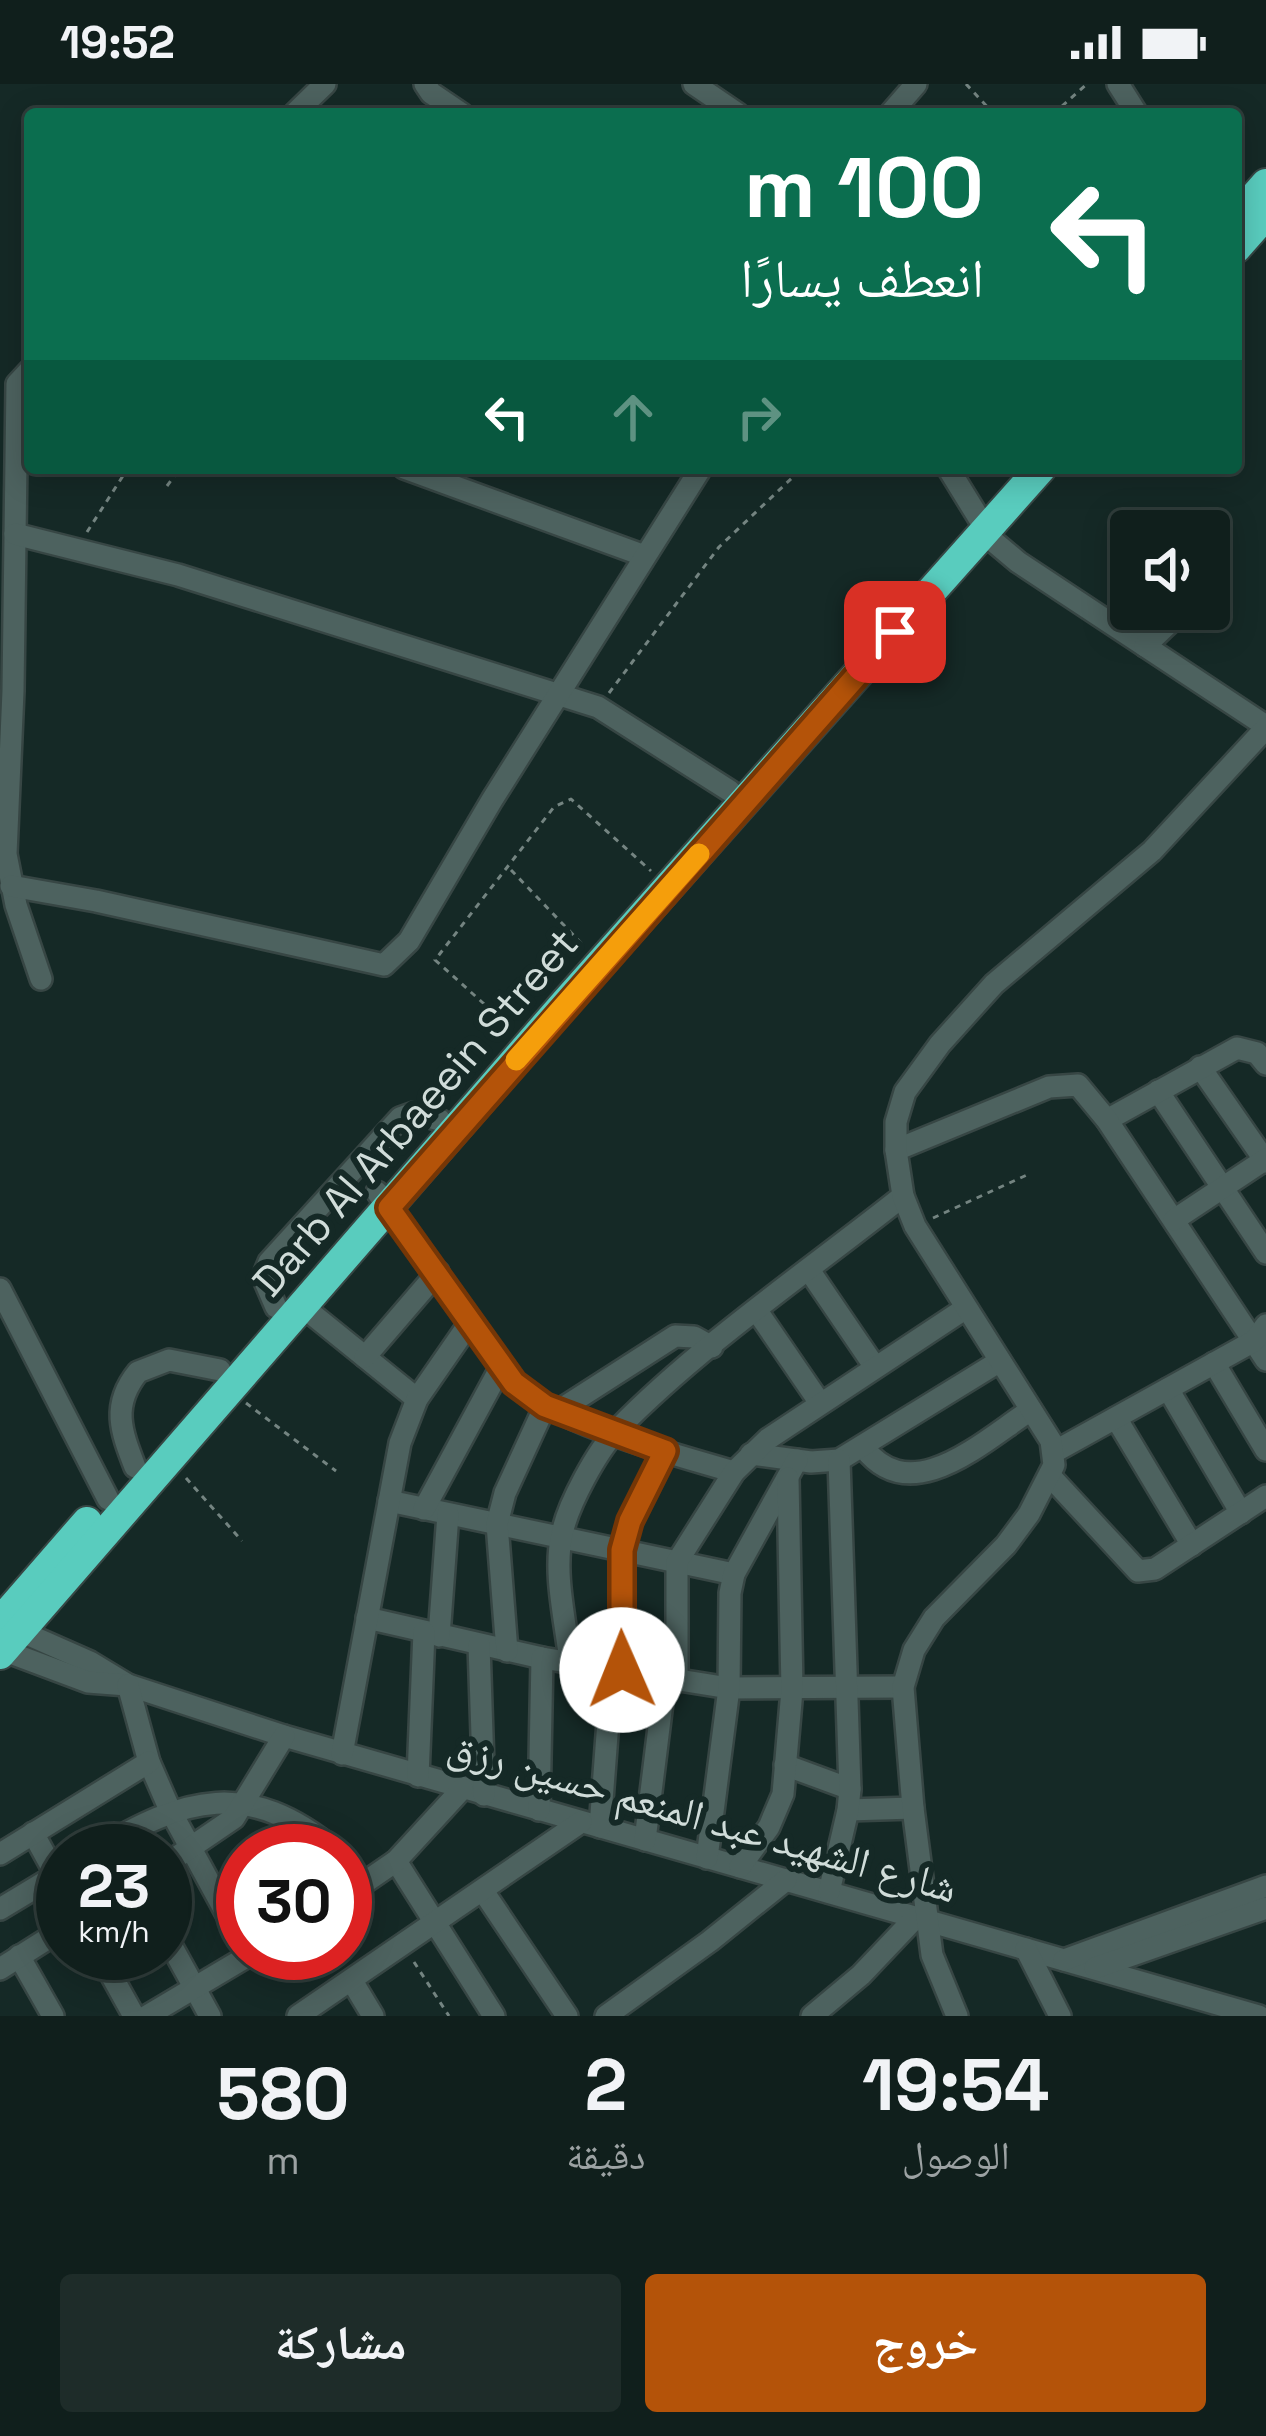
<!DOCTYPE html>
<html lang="ar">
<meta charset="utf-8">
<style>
:root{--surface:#101f1c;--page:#1e2c29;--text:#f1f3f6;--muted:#9ca2a3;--line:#303d3b;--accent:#b45309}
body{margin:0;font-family:"Space Grotesk","Noto Naskh Arabic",sans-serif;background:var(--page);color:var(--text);direction:rtl;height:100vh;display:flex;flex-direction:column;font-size:45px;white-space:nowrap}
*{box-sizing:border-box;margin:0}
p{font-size:39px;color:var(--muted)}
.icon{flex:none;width:66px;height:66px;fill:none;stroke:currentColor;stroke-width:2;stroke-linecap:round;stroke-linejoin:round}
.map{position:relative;height:1932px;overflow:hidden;direction:ltr}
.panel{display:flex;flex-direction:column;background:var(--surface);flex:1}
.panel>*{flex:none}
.top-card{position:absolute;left:24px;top:24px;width:1218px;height:366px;border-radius:12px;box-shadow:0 6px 30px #0003,0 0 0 3px var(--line);direction:rtl;background:#0b6e4f;color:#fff;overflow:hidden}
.controls{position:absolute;left:1110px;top:426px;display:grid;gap:24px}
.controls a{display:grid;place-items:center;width:120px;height:120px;border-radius:12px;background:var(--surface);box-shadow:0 6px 30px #0003,0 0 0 3px var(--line);font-size:60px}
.speed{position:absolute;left:36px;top:1740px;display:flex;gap:24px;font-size:60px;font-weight:700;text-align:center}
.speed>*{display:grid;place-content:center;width:156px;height:156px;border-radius:50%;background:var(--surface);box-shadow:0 6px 30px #0003,0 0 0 3px var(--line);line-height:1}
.speed small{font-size:30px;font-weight:400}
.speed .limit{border:18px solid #d22;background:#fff;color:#111}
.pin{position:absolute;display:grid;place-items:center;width:102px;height:102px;color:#fff;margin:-51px;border-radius:24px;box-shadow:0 6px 18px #0006}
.me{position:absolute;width:132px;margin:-66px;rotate:359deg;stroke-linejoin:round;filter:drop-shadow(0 0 9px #0008)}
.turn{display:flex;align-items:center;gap:42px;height:252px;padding:0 60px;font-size:54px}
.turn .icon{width:156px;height:156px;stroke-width:2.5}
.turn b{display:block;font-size:84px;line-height:102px}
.lanes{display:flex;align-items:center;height:114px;padding:0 60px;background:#0003;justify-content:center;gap:60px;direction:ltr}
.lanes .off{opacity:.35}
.eta{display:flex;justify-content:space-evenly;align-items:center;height:204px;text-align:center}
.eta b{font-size:72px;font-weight:800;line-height:84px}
.button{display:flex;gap:24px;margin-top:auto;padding:24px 60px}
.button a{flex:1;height:138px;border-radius:12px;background:var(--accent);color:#fff;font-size:48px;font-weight:800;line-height:138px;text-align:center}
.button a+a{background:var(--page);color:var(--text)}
.status{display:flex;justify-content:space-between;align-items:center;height:84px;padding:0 60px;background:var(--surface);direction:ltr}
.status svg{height:33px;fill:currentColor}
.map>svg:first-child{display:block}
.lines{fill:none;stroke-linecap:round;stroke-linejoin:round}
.minor-casing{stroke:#374644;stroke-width:26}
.highway-casing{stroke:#374644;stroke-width:34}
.path{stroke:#748481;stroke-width:3;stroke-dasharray:6 6;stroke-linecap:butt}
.minor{stroke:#4d625f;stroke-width:21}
.highway{stroke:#59ccbe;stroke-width:30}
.route-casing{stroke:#753606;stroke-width:30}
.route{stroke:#b45309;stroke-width:21}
.slow{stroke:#f59e0b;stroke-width:21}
.labels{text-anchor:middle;stroke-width:12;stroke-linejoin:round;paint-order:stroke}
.street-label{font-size:42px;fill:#d0dcd9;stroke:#152926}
</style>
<div class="status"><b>19:52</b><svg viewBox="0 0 49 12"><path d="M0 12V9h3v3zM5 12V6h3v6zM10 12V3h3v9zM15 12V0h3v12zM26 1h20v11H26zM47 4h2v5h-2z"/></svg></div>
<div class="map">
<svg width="1266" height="1932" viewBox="0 0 1266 1932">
<rect width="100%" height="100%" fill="#152926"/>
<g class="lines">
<defs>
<g id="minor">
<polyline points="425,0 431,9 462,30"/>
<polyline points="694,0 738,30"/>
<polyline points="1118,0 1137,30"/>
<polyline points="294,30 325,0"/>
<polyline points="890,30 916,0"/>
<polyline points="30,286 17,300 13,607 6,770 16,821 41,895"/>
<polyline points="404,384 645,472"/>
<polyline points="948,384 993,457 1018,478 1266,642"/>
<polyline points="15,450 178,491 598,623 730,707"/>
<polyline points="1209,501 1212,497"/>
<polyline points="1145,562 1184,525"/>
<polyline points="11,802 96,817 384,881 409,857 492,716 701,384"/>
<polyline points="1200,983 1266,1078"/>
<polyline points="1158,1007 1266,1169"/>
<polyline points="1107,1036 1237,964 1257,969 1266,980"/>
<polyline points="896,1066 1049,1003 1078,1001 1107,1036 1266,1276"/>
<path d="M377,1108L514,1299C561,1342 671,1369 734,1388"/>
<polyline points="1174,1136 1266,1075"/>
<polyline points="809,1186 875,1283"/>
<polyline points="0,1205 108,1415"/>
<polyline points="302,1222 417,1315"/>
<polyline points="276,1223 263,1193 269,1178 400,1034 414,1029 440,1036"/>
<polyline points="757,1227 820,1319"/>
<polyline points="365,1273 438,1188"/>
<polyline points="1214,1279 1266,1366"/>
<polyline points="1168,1305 1241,1429"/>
<polyline points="558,1327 675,1252 694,1253 712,1263"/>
<polyline points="1116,1334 1192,1461"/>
<path d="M864,1364C912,1426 984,1356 1031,1326"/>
<polyline points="1054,1368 1254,1257 1266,1241"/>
<polyline points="751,1370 811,1378 839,1376 1000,1277"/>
<path d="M135,1383C121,1347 111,1321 138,1288L169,1276L220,1286"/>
<polyline points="1050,1392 1138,1487 1155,1485 1266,1412"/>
<polyline points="389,1417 734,1490"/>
<polyline points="424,1425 502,1281"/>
<polyline points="367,1534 542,1574 729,1604 903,1603"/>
<polyline points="13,1544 90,1578 128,1601 284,1652 1259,1932"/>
<polyline points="439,1552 448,1430"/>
<polyline points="479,1561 484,1711"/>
<polyline points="0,1565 88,1598 127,1601"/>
<polyline points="507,1567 497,1440 505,1409 545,1322"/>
<path d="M570,1578C566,1538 553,1490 562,1450C568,1420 597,1367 618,1345C700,1261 810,1186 903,1112"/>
<polyline points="622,1587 623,1466 630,1437 665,1367"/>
<polyline points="677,1597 677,1478 734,1388 768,1355 966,1224"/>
<polyline points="128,1601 149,1678 170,1726 243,1860"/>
<polyline points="342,1670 400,1359 417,1315 471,1237"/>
<polyline points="785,1681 850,1705"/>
<polyline points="418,1692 424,1548"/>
<polyline points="539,1726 542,1574"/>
<polyline points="848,1726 913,1724"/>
<polyline points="600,1743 612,1585"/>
<polyline points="33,1749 62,1802"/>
<polyline points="645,1756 665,1595"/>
<path d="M95,1767C184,1713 248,1694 336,1767"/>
<polyline points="0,1770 149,1678"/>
<polyline points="707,1774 729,1604 730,1509 734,1490 797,1376"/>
<polyline points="396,1777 494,1932"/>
<polyline points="165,1781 234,1734 284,1652"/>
<polyline points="740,1783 769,1743 783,1710 792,1606 788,1394"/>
<polyline points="483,1807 567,1932"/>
<polyline points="829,1808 848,1726 850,1705 839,1376"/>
<polyline points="345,1812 396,1777 462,1705"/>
<polyline points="0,1825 63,1787"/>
<polyline points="165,1850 210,1932"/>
<polyline points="1026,1865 1060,1932"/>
<polyline points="99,1869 134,1932"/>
<polyline points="19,1872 53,1932"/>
<polyline points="1064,1876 1266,1802"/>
<polyline points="1095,1884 1266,1824"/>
<polyline points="0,1885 63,1845"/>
<polyline points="352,1897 373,1932"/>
<polyline points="147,1932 253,1869"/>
<polyline points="298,1932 581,1738"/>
<polyline points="606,1932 710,1857 786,1796"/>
<polyline points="812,1932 861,1891 916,1833"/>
<polyline points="957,1932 932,1871 913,1724 903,1603 914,1566 934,1534 1006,1461 1029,1430 1054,1381 1051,1357 915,1142 903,1112 896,1066 896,1038 905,1008 940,960 994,900 1152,767 1266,644"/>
</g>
<g id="highway">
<polyline points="1236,134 1266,100"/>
<polyline points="1236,164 1266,130"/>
<polyline points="0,1538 87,1438"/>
<polyline points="0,1570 565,919 1041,384"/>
</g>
</defs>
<!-- minor casing -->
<use href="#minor" class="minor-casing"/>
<!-- highway casing -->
<use href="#highway" class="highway-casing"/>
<!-- path -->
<g class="path">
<polyline points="966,0 994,30"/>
<polyline points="1053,30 1087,0"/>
<polyline points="167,402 180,384"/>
<polyline points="87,448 128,384"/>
<polyline points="609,609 719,463 794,392"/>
<polyline points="511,786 583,861"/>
<polyline points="511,944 435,876 554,723 571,715 651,787"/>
<polyline points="933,1134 1029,1090"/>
<polyline points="246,1319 336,1387"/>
<polyline points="186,1394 242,1457"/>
<polyline points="414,1878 449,1932"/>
</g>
<!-- minor -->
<use href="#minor" class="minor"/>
<!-- highway -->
<use href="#highway" class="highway"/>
</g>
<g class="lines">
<defs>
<polyline id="route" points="622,1586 622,1466 630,1437 665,1367 545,1322 514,1299 389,1124 895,548"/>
</defs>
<!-- route casing -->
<use href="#route" class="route-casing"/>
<!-- route -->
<use href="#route" class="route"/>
<!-- slow -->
<polyline class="slow" points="516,976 699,770"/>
</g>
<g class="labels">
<!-- street labels -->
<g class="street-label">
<text transform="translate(415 1028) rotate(-49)" y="15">Darb Al Arbaeein Street</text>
<text transform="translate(703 1732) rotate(16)" y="15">شارع الشهيد عبد المنعم حسين رزق</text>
</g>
</g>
</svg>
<div class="controls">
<a><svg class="icon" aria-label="sound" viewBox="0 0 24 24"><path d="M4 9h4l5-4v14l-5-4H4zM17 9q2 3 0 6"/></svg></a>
</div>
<div class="speed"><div>23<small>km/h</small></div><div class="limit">30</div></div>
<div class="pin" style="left:895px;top:548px;background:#d93025"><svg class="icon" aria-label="arrive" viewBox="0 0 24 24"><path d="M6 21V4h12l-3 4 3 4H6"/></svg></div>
<svg class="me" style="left:622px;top:1586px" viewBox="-20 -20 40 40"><circle r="19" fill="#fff"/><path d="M0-13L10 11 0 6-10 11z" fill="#b45309"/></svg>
<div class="top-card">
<div class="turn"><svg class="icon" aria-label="left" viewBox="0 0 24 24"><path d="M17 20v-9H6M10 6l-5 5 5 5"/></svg><div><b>100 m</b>انعطف يسارًا</div></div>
<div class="lanes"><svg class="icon" aria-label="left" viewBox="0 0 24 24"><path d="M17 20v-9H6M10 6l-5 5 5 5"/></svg><svg class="icon off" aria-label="ahead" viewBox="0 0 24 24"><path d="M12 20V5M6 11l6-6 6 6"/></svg><svg class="icon off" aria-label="right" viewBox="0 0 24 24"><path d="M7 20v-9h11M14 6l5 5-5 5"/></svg></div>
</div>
</div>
<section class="panel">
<div class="eta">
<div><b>19:54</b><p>الوصول</p></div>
<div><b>2</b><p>دقيقة</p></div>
<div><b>580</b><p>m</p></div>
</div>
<div class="button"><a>خروج</a><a>مشاركة</a></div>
</section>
